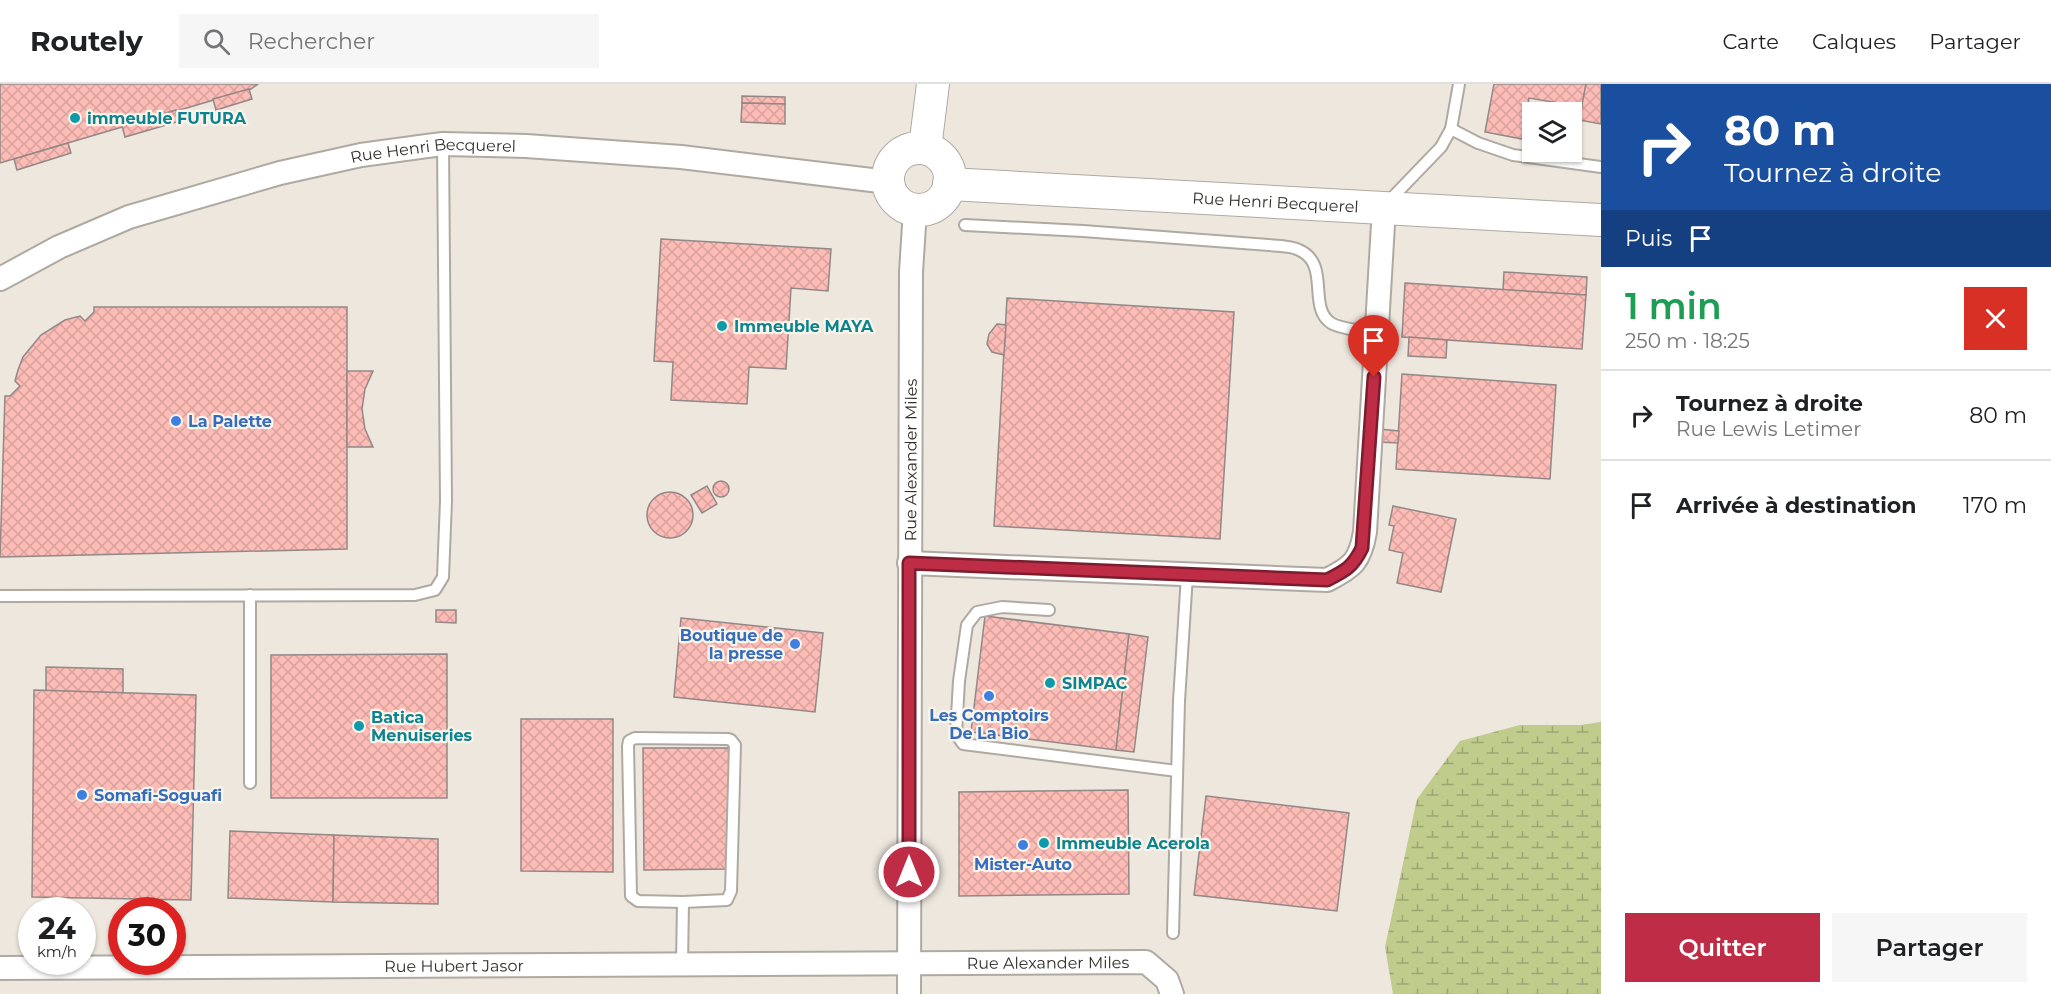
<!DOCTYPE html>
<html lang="fr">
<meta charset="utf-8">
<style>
:root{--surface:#fff;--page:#f6f6f6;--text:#202124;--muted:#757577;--line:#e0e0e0;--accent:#be2d45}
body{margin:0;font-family:Montserrat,sans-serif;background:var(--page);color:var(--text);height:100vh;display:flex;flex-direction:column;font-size:22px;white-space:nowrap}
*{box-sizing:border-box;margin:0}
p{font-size:20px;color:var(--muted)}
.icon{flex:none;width:33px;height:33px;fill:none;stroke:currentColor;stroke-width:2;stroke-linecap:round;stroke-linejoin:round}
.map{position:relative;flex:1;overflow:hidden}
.drawer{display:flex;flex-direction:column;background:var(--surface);width:450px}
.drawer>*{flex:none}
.hud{background:#1a4fa0;color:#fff;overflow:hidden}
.tools{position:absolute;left:1522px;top:18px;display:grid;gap:12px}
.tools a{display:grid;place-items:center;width:60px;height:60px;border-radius:0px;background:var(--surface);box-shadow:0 2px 4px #0004;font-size:30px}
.speed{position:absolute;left:18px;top:813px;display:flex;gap:12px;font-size:30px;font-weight:700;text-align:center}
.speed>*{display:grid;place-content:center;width:78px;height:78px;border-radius:50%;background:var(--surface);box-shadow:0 2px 4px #0004;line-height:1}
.speed small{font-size:15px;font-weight:400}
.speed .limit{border:9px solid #d22;background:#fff;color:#111}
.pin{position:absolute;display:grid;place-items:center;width:51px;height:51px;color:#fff;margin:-62px -26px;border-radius:50% 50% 50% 0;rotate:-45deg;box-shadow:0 0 6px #0007}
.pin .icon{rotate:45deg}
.me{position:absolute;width:66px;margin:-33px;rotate:0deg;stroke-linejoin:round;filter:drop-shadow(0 0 4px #0008)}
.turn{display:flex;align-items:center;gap:21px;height:126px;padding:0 24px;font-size:27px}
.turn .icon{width:78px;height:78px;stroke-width:2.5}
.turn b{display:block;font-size:42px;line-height:51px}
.then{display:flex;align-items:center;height:57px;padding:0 24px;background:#0003;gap:12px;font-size:22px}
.round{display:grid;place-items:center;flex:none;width:63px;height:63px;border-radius:0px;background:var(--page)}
.summary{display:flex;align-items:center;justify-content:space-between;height:102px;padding:0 24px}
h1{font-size:36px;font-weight:600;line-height:45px;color:#1e9e55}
.action{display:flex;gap:12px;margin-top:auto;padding:12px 24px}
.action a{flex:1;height:69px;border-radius:0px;background:var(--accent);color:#fff;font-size:24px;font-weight:600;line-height:69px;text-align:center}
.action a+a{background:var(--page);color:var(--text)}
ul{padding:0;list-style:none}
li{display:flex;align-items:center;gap:18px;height:90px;padding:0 24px;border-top:2px solid var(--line)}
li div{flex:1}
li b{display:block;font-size:22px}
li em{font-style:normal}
header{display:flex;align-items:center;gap:36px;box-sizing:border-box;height:84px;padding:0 30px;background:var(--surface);border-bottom:2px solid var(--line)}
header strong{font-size:28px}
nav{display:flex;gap:33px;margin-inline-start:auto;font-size:21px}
.search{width:420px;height:54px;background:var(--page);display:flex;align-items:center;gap:15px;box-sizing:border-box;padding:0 21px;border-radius:0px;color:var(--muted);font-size:22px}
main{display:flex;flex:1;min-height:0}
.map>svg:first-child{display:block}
.wetland{fill:url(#wetland-marsh)}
.building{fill:url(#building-cross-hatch);stroke:#938887;stroke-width:1.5}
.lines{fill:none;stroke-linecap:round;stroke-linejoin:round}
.lane-casing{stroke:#afaaa1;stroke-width:14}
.street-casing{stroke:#afaaa1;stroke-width:26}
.secondary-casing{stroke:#afaaa1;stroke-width:34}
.lane{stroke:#fff;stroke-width:10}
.street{stroke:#fff;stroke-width:22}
.secondary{stroke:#fff;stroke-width:32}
.route-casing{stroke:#7c1d2d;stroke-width:15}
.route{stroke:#be2d45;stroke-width:10}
.culture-dot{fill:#0f9aa8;stroke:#faf5eb;stroke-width:2}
.shop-dot{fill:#3f7fe0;stroke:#faf5eb;stroke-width:2}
.labels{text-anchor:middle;stroke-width:4.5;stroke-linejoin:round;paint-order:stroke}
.culture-label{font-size:16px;font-weight:bold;fill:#0d838f;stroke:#faf5eb;text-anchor:start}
.street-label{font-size:16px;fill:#312f2b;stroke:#faf5eb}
.shop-label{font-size:16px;font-weight:bold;fill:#366cbe;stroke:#faf5eb;text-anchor:start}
</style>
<header>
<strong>Routely</strong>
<div class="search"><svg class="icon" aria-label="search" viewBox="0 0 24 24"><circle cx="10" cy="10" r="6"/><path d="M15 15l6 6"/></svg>Rechercher</div>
<nav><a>Carte</a><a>Calques</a><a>Partager</a></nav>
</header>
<main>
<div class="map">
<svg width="1601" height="910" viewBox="0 0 1601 910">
<defs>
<pattern id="wetland-marsh" width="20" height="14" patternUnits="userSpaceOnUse" patternTransform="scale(1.5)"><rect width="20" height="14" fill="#bfcc8c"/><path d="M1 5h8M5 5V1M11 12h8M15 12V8" fill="none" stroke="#9ca673"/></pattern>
<pattern id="building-cross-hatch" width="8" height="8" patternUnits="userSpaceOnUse" patternTransform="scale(1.5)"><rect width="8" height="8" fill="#fdbcb6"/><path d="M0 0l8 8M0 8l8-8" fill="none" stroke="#d9a29d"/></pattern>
</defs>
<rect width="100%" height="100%" fill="#ede7de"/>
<!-- wetland -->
<polygon class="wetland" points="1601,638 1601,910 1393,910 1385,863 1417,715 1460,657 1520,641 1580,641"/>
<!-- building -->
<g class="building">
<polygon points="0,0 258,0 251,5 0,79"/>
<polygon points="1494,0 1586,0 1582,23 1529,14 1522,55 1485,48"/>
<polygon points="1586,0 1601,0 1601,40 1579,36"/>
<polygon points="249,5 252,15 216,26 213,15"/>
<polygon points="742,12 785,13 785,20 742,19"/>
<polygon points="742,19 785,20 785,40 741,38"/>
<polygon points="176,26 180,37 125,53 122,42"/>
<polygon points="68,59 71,69 17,86 14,75"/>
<polygon points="661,155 831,165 828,207 791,204 786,285 749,283 747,320 671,316 673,278 654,277"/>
<polygon points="1504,188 1587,193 1586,211 1503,206"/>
<polygon points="1405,199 1586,211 1582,265 1402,253"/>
<polygon points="1007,214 1234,228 1220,455 994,442"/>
<polygon points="94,223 347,223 347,465 0,473 5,312 10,312 20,302 15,297 18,286 23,273 41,251 65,236 80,232 85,237 94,228"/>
<polygon points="997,240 1006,241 1004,271 992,268 987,260 989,250"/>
<polygon points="1409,253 1447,256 1446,274 1408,272"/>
<polygon points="347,287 373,287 365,305 362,325 365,345 373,363 347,363"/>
<polygon points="1402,290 1556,301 1550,395 1396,385"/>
<polygon points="1379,345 1399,347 1398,359 1379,358"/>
<circle cx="721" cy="405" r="8"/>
<polygon points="707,402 717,420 702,429 691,411"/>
<circle cx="670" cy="431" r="23"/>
<polygon points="1393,422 1456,435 1441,508 1397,499 1403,469 1389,466 1394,442 1389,441"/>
<polygon points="436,526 456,526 456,539 436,538"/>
<polygon points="985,532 1129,550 1116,666 971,648"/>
<polygon points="681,534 823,549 815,628 674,613"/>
<polygon points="1129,550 1148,553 1134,668 1116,666"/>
<polygon points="447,570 447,714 271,714 271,571"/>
<polygon points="46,583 123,585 123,609 46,607"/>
<polygon points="34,606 196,611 191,816 32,813"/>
<polygon points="521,635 613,635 613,788 521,787"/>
<polygon points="643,664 729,664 730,785 644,786"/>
<polygon points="1128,706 1129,810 959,812 959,708"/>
<polygon points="1206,712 1349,729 1337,827 1194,811"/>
<polygon points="230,747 334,751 333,818 228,814"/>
<polygon points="334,751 438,755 438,820 333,818"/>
</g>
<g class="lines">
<defs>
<g id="lane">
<polyline points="1451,45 1459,0"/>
<polyline points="1388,118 1441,63 1451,45 1478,59 1513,71 1601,83"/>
<path d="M965,141L1083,147L1281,162C1287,163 1294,163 1299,166C1331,180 1307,223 1331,239C1340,245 1364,247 1376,249"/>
<polyline points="250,511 250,699"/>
<polyline points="0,512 415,511 435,506 443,493 446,417 443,60"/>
<polyline points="1049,526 1002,523 977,528 967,541 959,597 956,650 963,660 1177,687"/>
<polygon points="635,654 728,655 731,656 735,661 731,807 727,816 683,818 638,817 631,812 628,662 629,657"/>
<polyline points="1173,849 1179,617 1187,491"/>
<polyline points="682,881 683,818"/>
</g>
<g id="street">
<path id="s1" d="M0,195L59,163L129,133L280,89L361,71L427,62L443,60L526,62L681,73L888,98"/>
<path d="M909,479L1327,496C1353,483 1360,477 1365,448L1384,123"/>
<path id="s2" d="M0,884L1146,878L1167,896L1172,910"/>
<path id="s3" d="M909,910L911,188L915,126"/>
</g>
<g id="secondary">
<polyline points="925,64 933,0"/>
<circle cx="919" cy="95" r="31"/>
<path id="s4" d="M949,100L1601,136"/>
</g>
</defs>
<!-- lane casing -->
<use href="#lane" class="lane-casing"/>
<!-- street casing -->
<use href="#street" class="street-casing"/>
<!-- secondary casing -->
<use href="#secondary" class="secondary-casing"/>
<!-- lane -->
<use href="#lane" class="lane"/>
<!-- street -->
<use href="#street" class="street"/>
<!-- secondary -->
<use href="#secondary" class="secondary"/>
</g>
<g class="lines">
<defs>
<path id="route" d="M909,788V479L1327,496C1345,487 1353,483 1362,464L1374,293"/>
</defs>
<!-- route casing -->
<use href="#route" class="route-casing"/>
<!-- route -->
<use href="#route" class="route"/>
</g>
<!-- markers -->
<g class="culture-dot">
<circle cx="75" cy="34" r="6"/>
<circle cx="722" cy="242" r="6"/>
<circle cx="1050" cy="599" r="6"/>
<circle cx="359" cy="642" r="6"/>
<circle cx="1044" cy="759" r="6"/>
</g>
<g class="shop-dot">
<circle cx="176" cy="337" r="6"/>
<circle cx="795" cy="560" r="6"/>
<circle cx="989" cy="612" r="6"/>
<circle cx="82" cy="711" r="6"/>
<circle cx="1023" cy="761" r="6"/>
</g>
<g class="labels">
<!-- culture labels -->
<g class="culture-label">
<text x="87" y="40">immeuble FUTURA</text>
<text x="734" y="248">Immeuble MAYA</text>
<text x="1062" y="605">SIMPAC</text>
<text x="371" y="639">Batica<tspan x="371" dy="18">Menuiseries</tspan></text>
<text x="1056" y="765">Immeuble Acerola</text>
</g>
<!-- street labels -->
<g class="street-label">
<text dy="6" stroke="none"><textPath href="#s1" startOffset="456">Rue Henri Becquerel</textPath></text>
<text dy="6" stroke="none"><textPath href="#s4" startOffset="327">Rue Henri Becquerel</textPath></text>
<text dy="6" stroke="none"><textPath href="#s3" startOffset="534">Rue Alexander Miles</textPath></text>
<text dy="6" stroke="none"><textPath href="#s2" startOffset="1048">Rue Alexander Miles</textPath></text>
<text dy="6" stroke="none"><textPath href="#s2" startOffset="454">Rue Hubert Jasor</textPath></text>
</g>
<!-- shop labels -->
<g class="shop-label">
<text x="188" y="343">La Palette</text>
<text x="783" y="557" text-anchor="end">Boutique de<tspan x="783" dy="18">la presse</tspan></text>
<text x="989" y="637" text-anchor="middle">Les Comptoirs<tspan x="989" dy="18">De La Bio</tspan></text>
<text x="94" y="717">Somafi-Soguafi</text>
<text x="1023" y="786" text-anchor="middle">Mister-Auto</text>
</g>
</g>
</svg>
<div class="tools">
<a><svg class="icon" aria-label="layers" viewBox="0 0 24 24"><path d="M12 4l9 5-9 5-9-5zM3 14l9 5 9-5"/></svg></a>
</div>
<div class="speed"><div>24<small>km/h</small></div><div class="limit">30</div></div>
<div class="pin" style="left:1374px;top:293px;background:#d93025"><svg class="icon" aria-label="arrive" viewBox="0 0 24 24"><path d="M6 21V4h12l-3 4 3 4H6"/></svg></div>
<svg class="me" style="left:909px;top:788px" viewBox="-20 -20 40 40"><circle r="17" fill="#be2d45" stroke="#fff" stroke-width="3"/><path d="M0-11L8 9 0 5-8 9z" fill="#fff"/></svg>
</div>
<section class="drawer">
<div class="hud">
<div class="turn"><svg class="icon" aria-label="right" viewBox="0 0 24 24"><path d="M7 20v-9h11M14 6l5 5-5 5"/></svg><div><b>80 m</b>Tournez à droite</div></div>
<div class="then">Puis<svg class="icon" aria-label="arrive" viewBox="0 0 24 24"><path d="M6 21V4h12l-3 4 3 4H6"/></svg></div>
</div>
<div class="summary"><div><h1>1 min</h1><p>250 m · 18:25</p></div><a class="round" style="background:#d93025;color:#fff"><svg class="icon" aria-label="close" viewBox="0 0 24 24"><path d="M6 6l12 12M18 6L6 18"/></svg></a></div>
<ul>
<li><svg class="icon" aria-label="right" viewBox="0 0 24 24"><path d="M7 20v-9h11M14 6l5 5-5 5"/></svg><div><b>Tournez à droite</b><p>Rue Lewis Letimer</p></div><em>80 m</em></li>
<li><svg class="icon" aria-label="arrive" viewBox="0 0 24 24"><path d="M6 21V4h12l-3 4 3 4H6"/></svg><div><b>Arrivée à destination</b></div><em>170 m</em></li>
</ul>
<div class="action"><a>Quitter</a><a>Partager</a></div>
</section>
</main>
